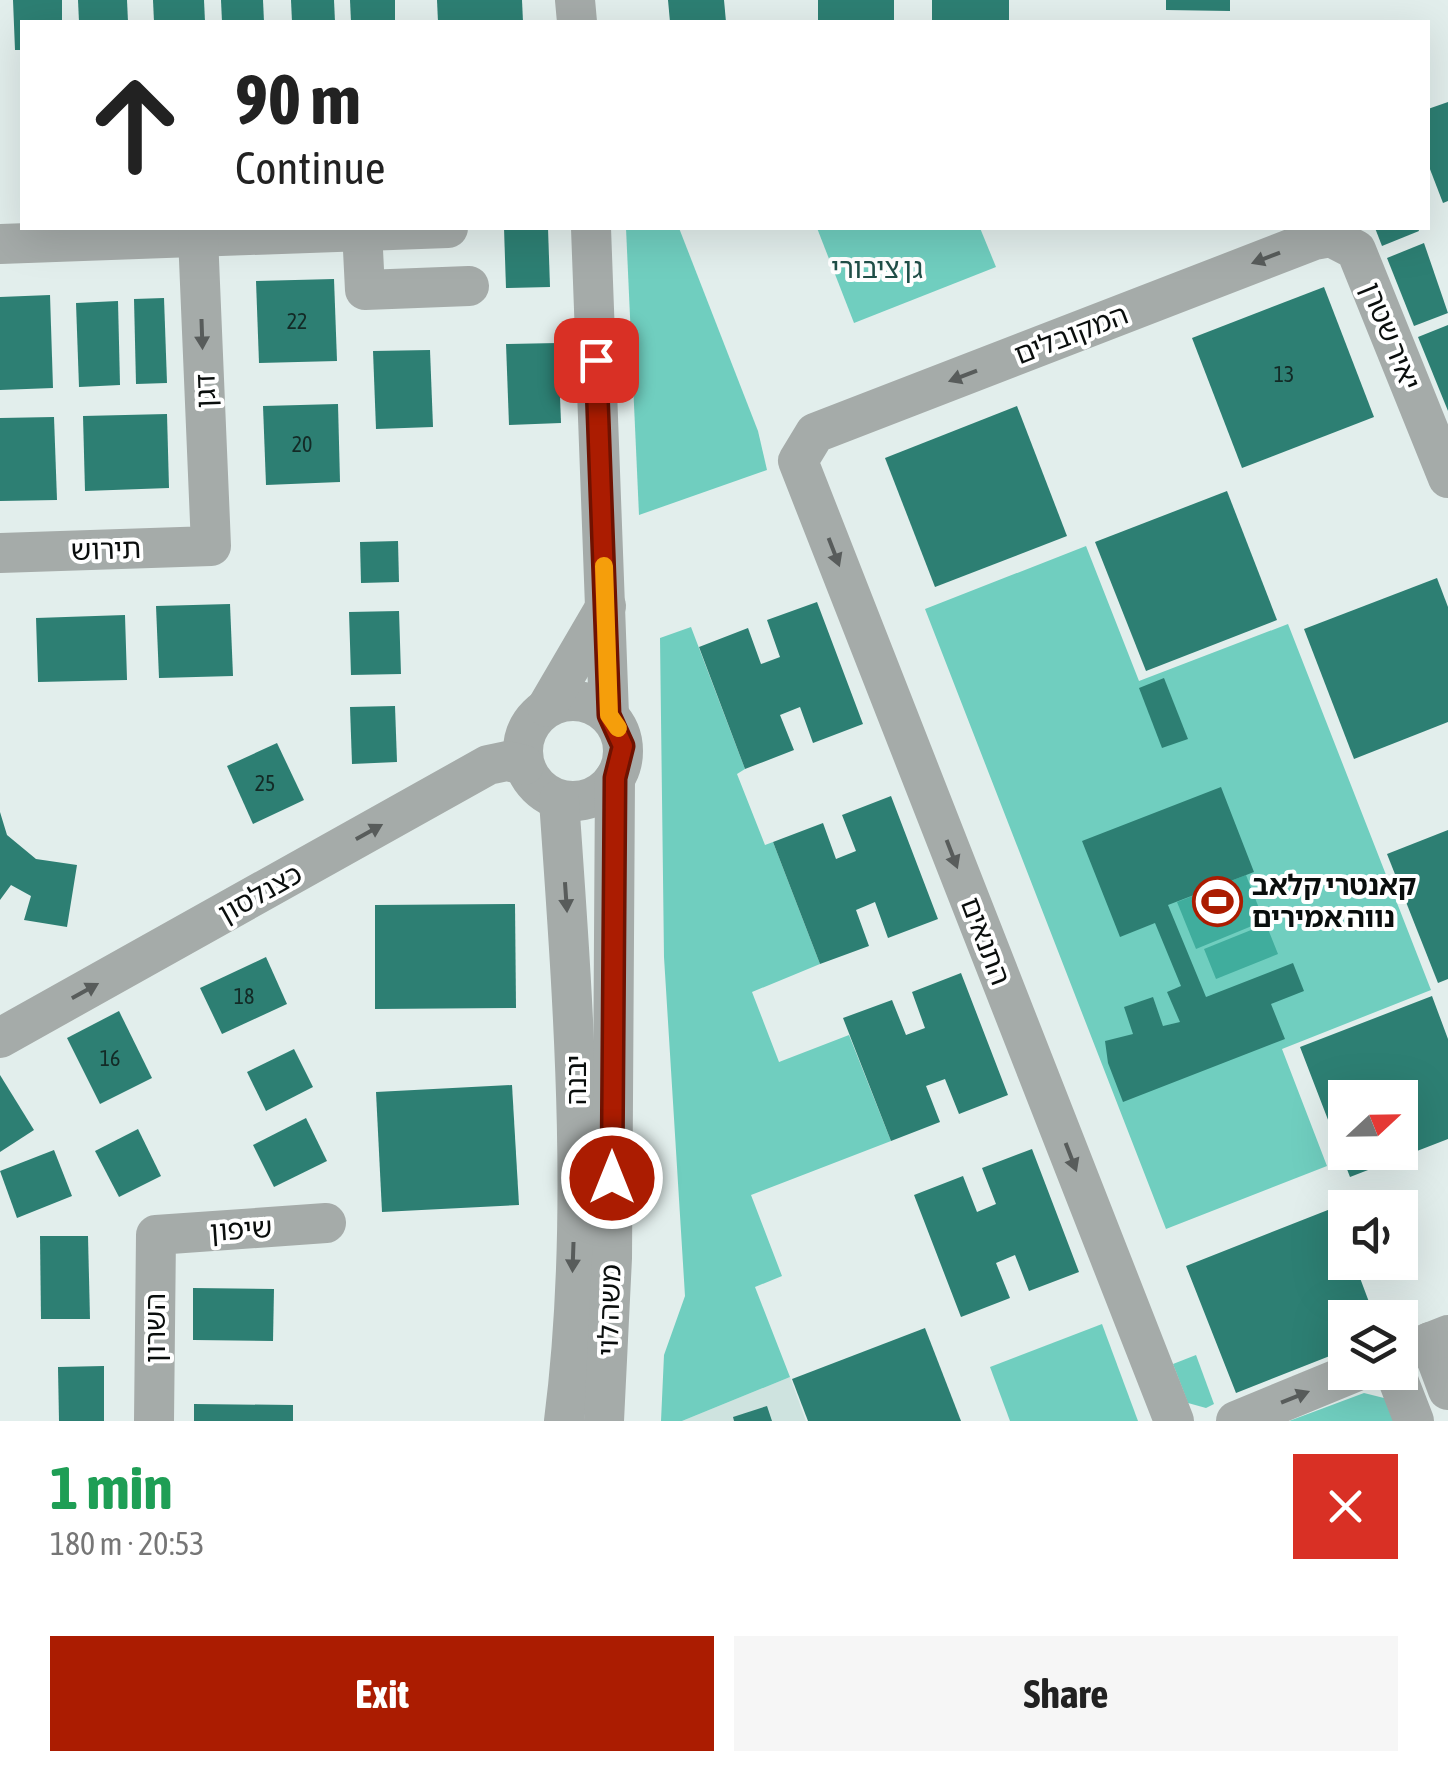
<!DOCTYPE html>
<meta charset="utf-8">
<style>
:root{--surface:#fff;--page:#f6f6f6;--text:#222;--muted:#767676;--accent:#ab1c01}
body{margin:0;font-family:"Asap Condensed","Noto Sans Hebrew",sans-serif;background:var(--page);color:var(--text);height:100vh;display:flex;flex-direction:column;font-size:38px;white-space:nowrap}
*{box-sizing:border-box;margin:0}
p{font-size:32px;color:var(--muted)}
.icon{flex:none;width:55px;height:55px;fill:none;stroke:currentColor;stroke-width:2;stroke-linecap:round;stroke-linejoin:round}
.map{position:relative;height:1421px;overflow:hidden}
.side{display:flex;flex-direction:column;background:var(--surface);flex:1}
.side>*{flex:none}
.top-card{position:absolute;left:20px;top:20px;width:1410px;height:210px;border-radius:0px;box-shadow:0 10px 40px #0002;background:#fff;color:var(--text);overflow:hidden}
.needle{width:65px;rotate:68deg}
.fabs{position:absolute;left:1328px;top:1080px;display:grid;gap:20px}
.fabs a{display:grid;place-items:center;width:90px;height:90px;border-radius:0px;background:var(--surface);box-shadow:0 10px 40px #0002;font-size:50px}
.pin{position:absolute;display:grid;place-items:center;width:85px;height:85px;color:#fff;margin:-42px;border-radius:20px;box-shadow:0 5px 15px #0006}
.me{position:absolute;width:110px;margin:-55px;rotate:0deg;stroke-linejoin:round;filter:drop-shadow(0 0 8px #0008)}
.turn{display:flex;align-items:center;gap:35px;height:210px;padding:0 50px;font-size:45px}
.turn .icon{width:130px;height:130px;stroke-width:2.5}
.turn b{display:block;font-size:70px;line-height:85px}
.round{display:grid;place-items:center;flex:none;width:105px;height:105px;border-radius:0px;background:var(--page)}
.summary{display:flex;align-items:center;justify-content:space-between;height:170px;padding:0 50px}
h1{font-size:60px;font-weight:700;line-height:75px;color:#1e9e55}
.button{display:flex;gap:20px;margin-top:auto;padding:20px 50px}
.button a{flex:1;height:115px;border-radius:0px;background:var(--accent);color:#fff;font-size:40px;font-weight:700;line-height:115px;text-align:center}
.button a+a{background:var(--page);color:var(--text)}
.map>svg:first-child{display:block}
.built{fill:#cee3df}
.green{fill:#70cebf}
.water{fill:#40ad9d}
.building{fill:#2d7f73;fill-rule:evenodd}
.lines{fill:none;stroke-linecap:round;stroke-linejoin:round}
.minor{stroke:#a5aba9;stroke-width:40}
.oneway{fill:#585c5b}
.route-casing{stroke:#6f1201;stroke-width:25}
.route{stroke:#ab1c01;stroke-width:18}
.slow{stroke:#f59e0b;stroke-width:18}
.labels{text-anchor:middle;stroke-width:8;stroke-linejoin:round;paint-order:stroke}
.number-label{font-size:22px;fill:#132a26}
.park-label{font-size:28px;fill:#204f48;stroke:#fff}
.street-label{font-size:28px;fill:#0a0e0d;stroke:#fff}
.poi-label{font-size:28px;font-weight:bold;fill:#0a0e0d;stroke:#fff;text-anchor:start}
</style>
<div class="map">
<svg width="1448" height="1421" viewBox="0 0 1448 1421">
<rect width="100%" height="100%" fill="#e2eeec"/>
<!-- built -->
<polygon class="built" points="790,1377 806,1421 682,1421"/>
<!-- green -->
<g class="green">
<polygon points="626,228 679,228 758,431 767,470 639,515"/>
<polygon points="817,228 980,228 996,267 854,323"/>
<polygon points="1086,546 1139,681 1288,624 1431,990 1282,1049 1327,1166 1166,1229 925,609"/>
<polygon points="691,627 745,769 737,774 765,845 773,842 820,964 752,992 779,1062 849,1035 891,1141 751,1195 782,1276 755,1287 790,1377 682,1421 661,1421 664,1355 685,1296 664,957 660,638"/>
<polygon points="1102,1324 1138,1421 1010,1421 990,1367"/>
<polygon points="1196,1355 1214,1404 1206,1408 1188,1403 1173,1364"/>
<polygon points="1364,1393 1384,1398 1402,1421 1289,1421"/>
</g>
<!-- water -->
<g class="water">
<polygon points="1246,875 1264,921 1196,949 1177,902"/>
<polygon points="1266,924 1278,954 1216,979 1204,949"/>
</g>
<!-- building -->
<g class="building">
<polygon points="13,0 62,0 62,22 22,22 22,50 15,50"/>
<polygon points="78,0 127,0 128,22 79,22"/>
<polygon points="153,0 204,0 205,22 154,22"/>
<polygon points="221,0 263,0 264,22 222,22"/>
<polygon points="291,0 334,0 335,22 292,22"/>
<polygon points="350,0 395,0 395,22 351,22"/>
<polygon points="437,0 522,0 523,22 438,22"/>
<polygon points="668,0 724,0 726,22 670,22"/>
<rect x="818" y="0" width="76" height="22"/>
<rect x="932" y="0" width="77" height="22"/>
<polygon points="1166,0 1230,0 1230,11 1166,10"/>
<polygon points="1448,102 1448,201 1443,203 1428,164 1428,109"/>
<polygon points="504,228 548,228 550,287 506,288"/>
<polygon points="1375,228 1418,228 1419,231 1382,246"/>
<polygon points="1424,243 1448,313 1414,326 1387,258"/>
<polygon points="334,279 337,361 259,363 256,281"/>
<polygon points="1324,287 1374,417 1242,468 1192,338"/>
<polygon points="50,295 53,388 0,390 0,297"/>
<polygon points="164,298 167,383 136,384 134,299"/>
<polygon points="118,301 120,385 79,387 76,303"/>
<polygon points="1448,325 1448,411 1418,337"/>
<polygon points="558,343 561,423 509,425 506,344"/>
<polygon points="430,350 433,427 376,429 373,351"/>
<polygon points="338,404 340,482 266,485 263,406"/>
<polygon points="1017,406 1067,536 935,587 885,458"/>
<polygon points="167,414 169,488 85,491 83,416"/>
<polygon points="54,417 57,500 0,501 0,418"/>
<polygon points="1227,491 1277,620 1146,671 1095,542"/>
<polygon points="398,541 399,582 361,583 360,542"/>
<polygon points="1437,578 1448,607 1448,722 1354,759 1304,629"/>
<polygon points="817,602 863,724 813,743 800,707 780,715 794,750 745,769 699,647 748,628 761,664 780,657 767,620"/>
<polygon points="230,604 233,676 159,678 156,606"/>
<polygon points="399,611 401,674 351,675 349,612"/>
<polygon points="125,615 127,680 38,682 36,618"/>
<polygon points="1164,678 1188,739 1162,748 1139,688"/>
<polygon points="395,706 397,762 352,764 350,707"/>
<polygon points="277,743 304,800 253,824 227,766"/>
<polygon points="1221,787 1254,872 1168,905 1206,997 1293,963 1304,991 1271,1004 1285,1039 1123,1102 1108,1063 1105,1041 1133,1034 1124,1007 1153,997 1163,1026 1180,1022 1167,992 1181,986 1155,923 1120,937 1082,841"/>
<polygon points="891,796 938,919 888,938 875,902 856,910 869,946 820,964 773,842 823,823 836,859 856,851 842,815"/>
<polygon points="0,812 7,835 36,859 77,865 67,927 24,920 31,896 11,885 0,900"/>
<polygon points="1448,830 1448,979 1438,983 1387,854"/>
<polygon points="515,904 516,1008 375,1009 375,905"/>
<polygon points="266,957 287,1004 222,1034 200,988"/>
<polygon points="961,973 1008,1095 959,1114 945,1079 926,1086 940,1122 891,1141 843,1018 892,1000 906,1035 925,1028 912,992"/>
<path d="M1432,996L1448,1039V1139L1350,1177L1300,1047ZM1345,1098H1400V1152H1345Z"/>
<polygon points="119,1011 152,1078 100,1104 67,1038"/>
<polygon points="294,1049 313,1087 266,1111 247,1072"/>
<polygon points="0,1075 34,1130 0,1152"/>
<polygon points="512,1085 519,1205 382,1212 376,1092"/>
<polygon points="306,1118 327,1161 274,1187 253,1145"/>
<polygon points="138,1129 161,1176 119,1197 95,1151"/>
<polygon points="1032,1149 1079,1272 1029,1291 1015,1255 996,1263 1010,1298 961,1317 914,1195 963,1176 977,1212 996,1204 982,1168"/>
<polygon points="54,1150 72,1196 17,1218 0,1171"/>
<polygon points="1333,1208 1345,1240 1345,1262 1354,1262 1375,1318 1345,1318 1345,1350 1236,1393 1186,1266"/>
<polygon points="40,1236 88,1236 90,1319 41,1319"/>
<polygon points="193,1288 274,1289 273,1341 193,1340"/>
<polygon points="925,1328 961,1421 808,1421 792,1379"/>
<polygon points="104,1366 104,1421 59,1421 58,1367"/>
<polygon points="194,1404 293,1405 293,1421 194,1421"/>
<polygon points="767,1406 772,1421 734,1421 733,1417"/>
</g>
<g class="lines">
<!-- minor -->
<g class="minor">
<polyline points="575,0 577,22"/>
<polyline points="591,228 609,715"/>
<polyline points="362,230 365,290 469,286"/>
<polyline points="0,244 448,228"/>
<polyline points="0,553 211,546 198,236"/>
<circle cx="573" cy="751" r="50"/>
<polyline points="547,707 606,606"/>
<path d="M559,800C573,1002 590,1219 564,1421"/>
<polyline points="0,1038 488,765 507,761 524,765"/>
<polyline points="1430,1342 1448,1390"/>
<polyline points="1400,1354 1448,1335"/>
<polyline points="1395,1372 1414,1421"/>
<polyline points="154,1421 156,1235 326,1223"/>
<polyline points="604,1421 612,1258 615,778"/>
<polyline points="1174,1421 798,461 815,433 1314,240 1331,237 1356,250 1448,478"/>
<polyline points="1236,1421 1355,1372"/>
</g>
</g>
<!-- one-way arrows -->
<defs><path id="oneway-solid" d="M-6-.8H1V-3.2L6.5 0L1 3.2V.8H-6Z" transform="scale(2.5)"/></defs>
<g class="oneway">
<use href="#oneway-solid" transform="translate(1266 258) rotate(159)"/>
<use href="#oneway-solid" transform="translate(202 334) rotate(88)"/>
<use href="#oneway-solid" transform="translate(963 376) rotate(159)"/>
<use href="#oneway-solid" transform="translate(834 552) rotate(69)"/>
<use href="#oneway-solid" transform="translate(369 832) rotate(-29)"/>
<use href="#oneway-solid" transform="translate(952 854) rotate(69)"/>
<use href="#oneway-solid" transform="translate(566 897) rotate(86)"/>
<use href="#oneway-solid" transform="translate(85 991) rotate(-29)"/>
<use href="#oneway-solid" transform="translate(1071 1157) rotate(69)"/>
<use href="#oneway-solid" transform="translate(573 1257) rotate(92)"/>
<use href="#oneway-solid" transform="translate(1295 1397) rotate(-22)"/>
</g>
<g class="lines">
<defs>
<polyline id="route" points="596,360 609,715 623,746 615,778 612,1178"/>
</defs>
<!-- route casing -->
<use href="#route" class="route-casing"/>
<!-- route -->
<use href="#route" class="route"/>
<!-- slow -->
<polyline class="slow" points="604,566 609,715 618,728"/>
</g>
<!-- icons -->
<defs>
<symbol id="stadium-ring" viewBox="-11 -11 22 22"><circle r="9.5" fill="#fff" stroke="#ab1c01" stroke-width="1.5"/><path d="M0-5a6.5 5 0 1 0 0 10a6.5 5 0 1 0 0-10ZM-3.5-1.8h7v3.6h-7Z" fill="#ab1c01"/></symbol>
</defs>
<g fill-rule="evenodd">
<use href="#stadium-ring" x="1190" y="874" width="55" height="55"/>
</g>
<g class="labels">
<!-- number labels -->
<g class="number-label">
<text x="297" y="329">22</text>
<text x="1284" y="382">13</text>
<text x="302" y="452">20</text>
<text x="265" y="791">25</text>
<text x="244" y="1004">18</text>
<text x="110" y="1066">16</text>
</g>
<!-- park labels -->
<g class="park-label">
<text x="877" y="278">גן ציבורי</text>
</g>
<!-- street labels -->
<g class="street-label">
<text transform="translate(1071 334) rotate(-21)" y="10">המקובלים</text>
<text transform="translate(1391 336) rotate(68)" y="10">יאיר שטרן</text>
<text transform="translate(205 391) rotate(-92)" y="10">דגן</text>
<text transform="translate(106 549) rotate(-2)" y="10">תירוש</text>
<text transform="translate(260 893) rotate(-29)" y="10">כצנלסון</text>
<text transform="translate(986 941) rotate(69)" y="10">התנאים</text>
<text transform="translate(576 1080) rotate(-90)" y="10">יבנה</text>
<text transform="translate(241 1229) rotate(-4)" y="10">שיפון</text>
<text transform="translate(609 1310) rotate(-88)" y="10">משה לוי</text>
<text transform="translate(155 1328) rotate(-90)" y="10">השרון</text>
</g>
<!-- poi labels -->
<g class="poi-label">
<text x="1252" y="895">קאנטרי קלאב<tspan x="1252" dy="32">נווה אמירים</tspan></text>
</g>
</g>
</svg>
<div class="fabs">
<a><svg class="needle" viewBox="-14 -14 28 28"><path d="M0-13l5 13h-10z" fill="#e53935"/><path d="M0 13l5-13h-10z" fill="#767676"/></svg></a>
<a><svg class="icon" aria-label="sound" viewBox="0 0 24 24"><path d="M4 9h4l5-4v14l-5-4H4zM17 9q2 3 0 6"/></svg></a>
<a><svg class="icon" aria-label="layers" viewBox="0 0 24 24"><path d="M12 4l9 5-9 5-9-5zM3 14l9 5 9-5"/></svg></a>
</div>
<div class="pin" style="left:596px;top:360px;background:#d93025"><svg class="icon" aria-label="arrive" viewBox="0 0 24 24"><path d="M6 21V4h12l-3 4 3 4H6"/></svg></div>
<svg class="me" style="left:612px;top:1178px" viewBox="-20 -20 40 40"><circle r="17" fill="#ab1c01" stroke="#fff" stroke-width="3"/><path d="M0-11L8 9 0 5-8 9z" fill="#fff"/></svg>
<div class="top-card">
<div class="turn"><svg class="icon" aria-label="ahead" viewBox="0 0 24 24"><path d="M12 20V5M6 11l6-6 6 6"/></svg><div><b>90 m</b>Continue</div></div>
</div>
</div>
<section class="side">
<div class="summary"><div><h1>1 min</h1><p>180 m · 20:53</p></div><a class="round" style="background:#d93025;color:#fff"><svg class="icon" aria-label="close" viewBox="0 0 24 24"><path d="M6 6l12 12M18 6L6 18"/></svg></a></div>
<div class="button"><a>Exit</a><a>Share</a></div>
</section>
